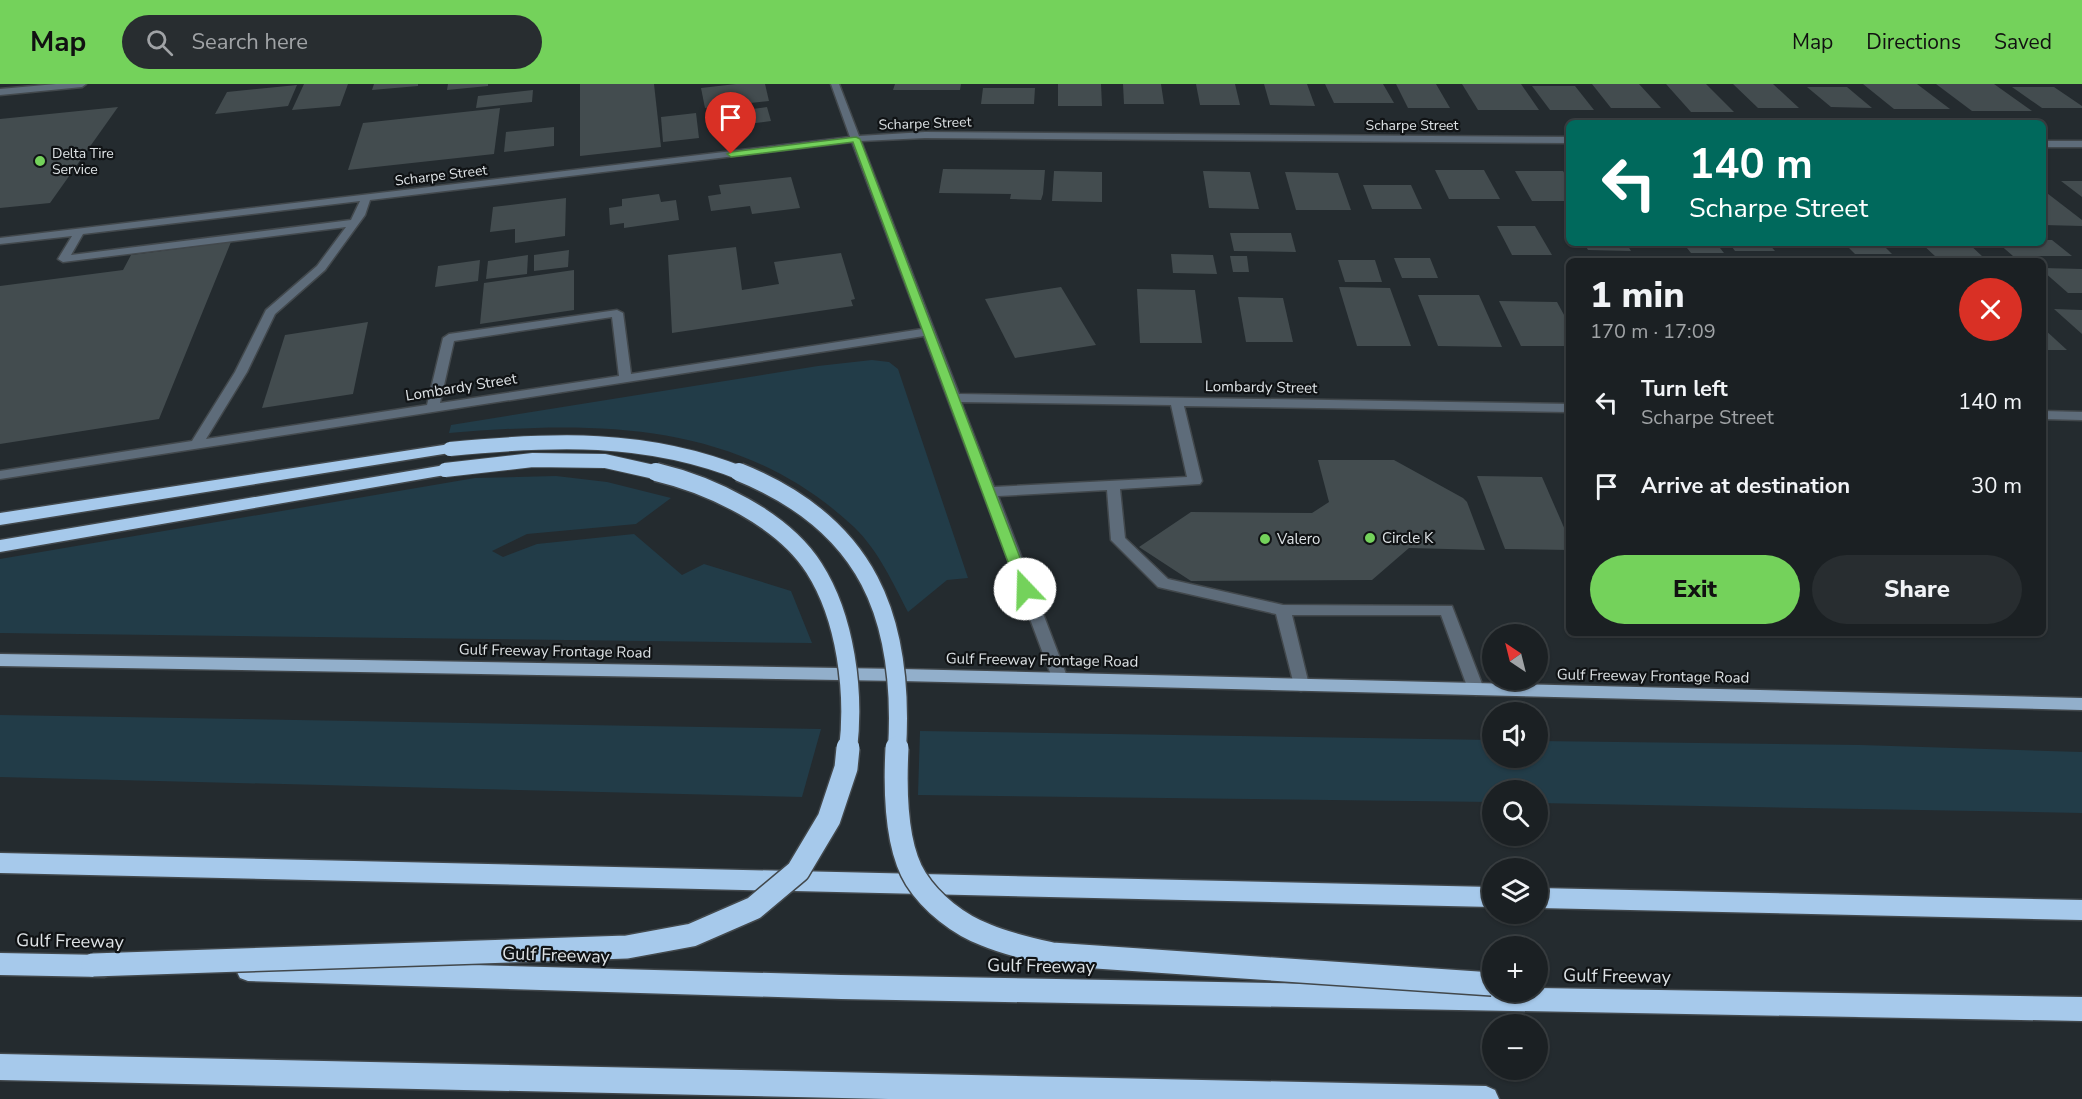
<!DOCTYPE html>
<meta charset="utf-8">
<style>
:root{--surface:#1b2023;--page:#282d30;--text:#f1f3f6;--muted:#a0a3a6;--line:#393e41;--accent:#74d25b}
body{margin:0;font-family:"Nunito Sans",sans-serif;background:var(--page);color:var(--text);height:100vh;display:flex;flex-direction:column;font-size:22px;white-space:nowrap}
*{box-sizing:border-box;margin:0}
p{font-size:20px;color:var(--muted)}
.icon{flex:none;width:33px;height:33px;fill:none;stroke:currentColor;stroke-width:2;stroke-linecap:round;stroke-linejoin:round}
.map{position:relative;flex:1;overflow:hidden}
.side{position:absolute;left:1566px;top:174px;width:480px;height:378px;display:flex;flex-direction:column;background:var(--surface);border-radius:9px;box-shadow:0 2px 4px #0004,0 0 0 2px var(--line)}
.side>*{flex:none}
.guide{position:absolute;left:1566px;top:36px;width:480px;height:126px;border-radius:9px;box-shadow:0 2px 4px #0004,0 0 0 2px var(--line);background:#00695c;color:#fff;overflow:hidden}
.needle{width:39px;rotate:325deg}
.buttons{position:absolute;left:1482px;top:540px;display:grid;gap:12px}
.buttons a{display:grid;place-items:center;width:66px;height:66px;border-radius:50%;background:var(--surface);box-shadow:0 2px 4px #0004,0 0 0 2px var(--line);font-size:30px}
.pin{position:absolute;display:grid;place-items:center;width:51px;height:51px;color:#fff;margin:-62px -26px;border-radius:50% 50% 50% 0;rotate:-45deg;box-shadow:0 0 6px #0007}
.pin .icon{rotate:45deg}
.me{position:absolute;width:66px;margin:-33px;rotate:339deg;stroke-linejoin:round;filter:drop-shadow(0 0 4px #0008)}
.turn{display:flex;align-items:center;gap:21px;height:126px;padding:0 24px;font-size:27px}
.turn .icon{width:78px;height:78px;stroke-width:2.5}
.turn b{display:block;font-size:42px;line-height:51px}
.round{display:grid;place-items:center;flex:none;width:63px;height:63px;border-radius:32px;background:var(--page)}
.headline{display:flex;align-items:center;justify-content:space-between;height:102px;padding:0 24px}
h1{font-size:36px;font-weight:800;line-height:45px}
.button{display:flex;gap:12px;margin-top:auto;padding:12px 24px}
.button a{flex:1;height:69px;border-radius:36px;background:var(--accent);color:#111;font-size:24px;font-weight:800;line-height:69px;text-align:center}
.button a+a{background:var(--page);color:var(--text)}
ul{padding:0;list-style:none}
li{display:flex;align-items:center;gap:18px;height:84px;padding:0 24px}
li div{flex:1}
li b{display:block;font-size:22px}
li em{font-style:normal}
header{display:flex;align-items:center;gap:36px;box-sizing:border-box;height:84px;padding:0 30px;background:var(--accent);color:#111}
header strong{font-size:28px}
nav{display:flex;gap:33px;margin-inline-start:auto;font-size:21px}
.search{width:420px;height:54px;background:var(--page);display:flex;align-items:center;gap:15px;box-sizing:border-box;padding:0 21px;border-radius:33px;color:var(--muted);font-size:22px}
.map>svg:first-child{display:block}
.green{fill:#223c48}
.building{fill:#434c4f}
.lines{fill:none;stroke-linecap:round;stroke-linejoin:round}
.minor-casing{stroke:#42484c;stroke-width:3}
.major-casing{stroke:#42484c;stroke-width:3}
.highway-casing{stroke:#42484c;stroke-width:3}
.minor{fill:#5e6c7a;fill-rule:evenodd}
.major{fill:#92afcb;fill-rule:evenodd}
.highway{fill:#a6c9eb;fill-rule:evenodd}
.highway-bridge-far2-casing{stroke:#42484c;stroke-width:16;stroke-linecap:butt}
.highway-bridge-far1-casing{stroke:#42484c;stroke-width:21;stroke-linecap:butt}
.highway-bridge-casing{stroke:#42484c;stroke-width:26;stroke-linecap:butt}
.highway-bridge-far2{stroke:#a6c9eb;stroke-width:14}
.highway-bridge-far1{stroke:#a6c9eb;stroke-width:18}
.highway-bridge{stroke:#a6c9eb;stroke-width:23}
.route{fill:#74d25b;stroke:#4b883b;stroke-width:1.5}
.poi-dot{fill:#74d25b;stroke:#101315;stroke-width:2}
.labels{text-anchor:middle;stroke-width:4.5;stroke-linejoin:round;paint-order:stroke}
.far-street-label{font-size:14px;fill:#dee3e6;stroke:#101315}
.far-poi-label{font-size:14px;fill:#dee3e6;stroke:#101315;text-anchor:start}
.street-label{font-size:15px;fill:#dee3e6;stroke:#101315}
.poi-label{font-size:15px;fill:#dee3e6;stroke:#101315;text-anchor:start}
.near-street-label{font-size:18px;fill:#dee3e6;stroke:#101315}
</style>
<header>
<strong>Map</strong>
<div class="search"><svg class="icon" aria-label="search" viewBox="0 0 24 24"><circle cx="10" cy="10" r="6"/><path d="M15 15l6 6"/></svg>Search here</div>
<nav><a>Map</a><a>Directions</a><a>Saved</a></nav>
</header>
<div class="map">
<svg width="2082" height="1015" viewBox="0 0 2082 1015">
<rect width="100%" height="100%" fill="#242b2f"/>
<!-- green -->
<g class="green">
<path d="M872,276L889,278L898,285L968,494L947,496L908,528C893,499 878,466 854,443C738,335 596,337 449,349L451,341L818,282Z"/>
<polygon points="556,392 607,398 671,414 636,440 527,450 492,467 503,473 537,460 634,450 682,491 704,480 791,507 812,559 0,549 0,475 475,394"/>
<polygon points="0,631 821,645 802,713 0,693"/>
<polygon points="920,647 1492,656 1492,674 1538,674 1538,657 1860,661 2082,668 2082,729 1538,719 1538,706 1492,706 1492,718 918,711"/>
</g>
<!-- building -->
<g class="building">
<polygon points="304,0 348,0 340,22 292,26"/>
<polygon points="374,0 418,0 418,2 372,6"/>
<polygon points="448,0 488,0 488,2 447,6"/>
<polygon points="580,0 654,0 661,63 580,72"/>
<polygon points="736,0 765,0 769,17 705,24 701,4"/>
<polygon points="895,0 961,0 960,6 893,6"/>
<polygon points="1058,0 1101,0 1102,22 1058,22"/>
<polygon points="1123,0 1161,0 1164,20 1124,20"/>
<polygon points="1196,0 1235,0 1240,21 1200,21"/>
<polygon points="1264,0 1307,0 1315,22 1270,21"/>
<polygon points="1325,0 1383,0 1394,19 1334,19"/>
<polygon points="1396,0 1436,0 1450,24 1408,24"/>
<polygon points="1462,0 1521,0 1539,26 1478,26"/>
<polygon points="1592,0 1639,0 1661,24 1611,24"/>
<polygon points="1666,0 1706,0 1734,28 1691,28"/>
<polygon points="1733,0 1773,0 1799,24 1758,24"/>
<polygon points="1863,0 1917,0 1950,25 1894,25"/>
<polygon points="1936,0 1994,0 2032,27 1972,27"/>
<polygon points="297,1 288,22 215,30 227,8"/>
<polygon points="1532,2 1575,2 1594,26 1550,26"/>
<polygon points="1807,3 1847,3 1872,24 1831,23"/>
<polygon points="2012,3 2054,3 2082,22 2082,24 2042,24"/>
<polygon points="983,4 1035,4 1034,20 981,20"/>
<polygon points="533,6 532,18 476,24 478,12"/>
<polygon points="118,23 50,119 0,124 0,35"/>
<polygon points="767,23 771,37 731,42 729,28"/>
<polygon points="500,24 494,70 348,86 363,39"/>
<polygon points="696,29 699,54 663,58 661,33"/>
<polygon points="554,43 554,62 504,68 506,48"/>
<polygon points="943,85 1045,86 1043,110 1041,116 1010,115 1011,110 939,109"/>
<polygon points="1435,86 1484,86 1500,115 1449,115"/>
<polygon points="1054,87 1102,88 1102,118 1052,117"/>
<polygon points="1203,87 1250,88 1259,125 1209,124"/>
<polygon points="1515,87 1563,87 1569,97 1569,117 1532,117"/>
<polygon points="1285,88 1338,89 1351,126 1296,126"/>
<polygon points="791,93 800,124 752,130 750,122 711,127 708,112 721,110 719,101"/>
<polygon points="2061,97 2082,97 2082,113"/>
<polygon points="1363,101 1411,101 1422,125 1372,125"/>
<polygon points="2043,106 2082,136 2082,142 2043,141"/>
<polygon points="659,110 661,118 676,116 679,136 624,144 624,139 610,141 609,124 622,122 622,115"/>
<polygon points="566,114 565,152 515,159 515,145 490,148 493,123"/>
<polygon points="1497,142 1535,142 1552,171 1512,171"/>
<polygon points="1230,149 1291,149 1296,168 1234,167"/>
<polygon points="2043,156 2052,156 2072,172 2013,172 1998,159 2043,159"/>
<polygon points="231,158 159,335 0,360 0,202 123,186 131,171"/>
<polygon points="1584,159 1626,159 1631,167 1588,166"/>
<polygon points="1683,159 1716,159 1724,169 1691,169"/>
<polygon points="1729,159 1768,159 1775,167 1735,167"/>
<polygon points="1844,159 1881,159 1892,170 1855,170"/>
<polygon points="1921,159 1968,159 1983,173 1936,173"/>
<polygon points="736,163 742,206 779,200 774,178 841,169 855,215 851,216 853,222 672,249 668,171"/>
<polygon points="569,166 568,183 534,187 534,171"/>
<polygon points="1171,170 1213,171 1217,190 1173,189"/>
<polygon points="528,171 527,190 486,195 488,177"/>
<polygon points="1230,172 1247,172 1249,188 1233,188"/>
<polygon points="1394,174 1430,174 1438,194 1402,194"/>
<polygon points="480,176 478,197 435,203 438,182"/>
<polygon points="1338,176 1375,176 1382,198 1345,198"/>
<polygon points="2043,184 2082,185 2082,209 2068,209 2043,187"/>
<polygon points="574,186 574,226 480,240 484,199"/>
<polygon points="1061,203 1096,261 1015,274 985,215"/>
<polygon points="1339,203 1390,204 1411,262 1357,262"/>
<polygon points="1137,205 1195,206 1202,259 1140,259"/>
<polygon points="1418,211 1479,211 1502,263 1438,262"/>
<polygon points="1238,213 1283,214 1293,258 1246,258"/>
<polygon points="1499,217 1557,218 1569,240 1569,262 1521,262"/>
<polygon points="2054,225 2082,226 2082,250"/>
<polygon points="368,238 353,310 262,324 285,251"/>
<polygon points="2043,244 2067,266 2043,266"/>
<polygon points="1318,376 1394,376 1463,414 1467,418 1485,466 1409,464 1372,496 1191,497 1139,463 1191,428 1312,429 1329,418"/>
<polygon points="1477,392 1542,393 1569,455 1569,466 1505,465"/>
</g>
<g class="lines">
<defs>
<g id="minor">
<polygon points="56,0 86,0 82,3 0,11 0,5"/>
<path d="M831,0H839L859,52L925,48L1569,53V59L925,54L861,57L959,310L1569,320V328L1184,322L1202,397L1200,400L1120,405L1125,454L1168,495L1283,521L1452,522L1484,605L1482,609L1476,611L1470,609L1468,605L1441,531H1292L1309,601L1307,605L1301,607L1295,605L1276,530L1158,503L1111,456L1107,406L998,412L1068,595L1066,599H1054L924,252L0,395V387L192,357L235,288L266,226L317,182L346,143L63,178L58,175L72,152L0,160V154L850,53ZM852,58L922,245L631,290L623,229L617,226L449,250L443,254L427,321L206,355L247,288L275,230L325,186L365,131L370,116ZM360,117L351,136L71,171L83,150ZM612,233L619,292L440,319L454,257ZM961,318L1171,321L1187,393L994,403Z"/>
<rect x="2043" y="57" width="39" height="6"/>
<polygon points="2043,327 2082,328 2082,336 2043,335"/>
</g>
<polygon id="major" points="0,570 901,585 2082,614 2082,626 901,597 0,582"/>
<g id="highway">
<polygon points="450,360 456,362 458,365 456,368 0,441 0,429"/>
<polygon points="445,381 451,382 453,386 451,390 0,468 0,456"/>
<polygon points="0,769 1492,803 1492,823 0,789"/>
<polygon points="1538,804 2082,816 2082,836 1538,824"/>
<polygon points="0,869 104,871 112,874 116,882 112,890 104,893 0,891"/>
<polygon points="248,875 841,891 1492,903 1492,908 1538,908 1538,904 2082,913 2082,937 841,915 248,897 240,894 236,886 240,878"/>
<polygon points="0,970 1486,1002 1495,1006 1499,1015 888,1015 0,996"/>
</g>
</defs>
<!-- minor casing -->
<use href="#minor" class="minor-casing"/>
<!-- major casing -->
<use href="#major" class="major-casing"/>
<!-- highway casing -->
<use href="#highway" class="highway-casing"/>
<!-- minor -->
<use href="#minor" class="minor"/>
<!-- major -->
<use href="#major" class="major"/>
<!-- highway -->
<use href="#highway" class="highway"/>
<defs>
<g id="highway-bridge-far2">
<path d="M450,365C552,355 646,351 743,390"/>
<polyline points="445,386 533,376 605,377 663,390"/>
</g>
<g id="highway-bridge-far1">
<path d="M656,388C711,401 783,435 814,484C846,534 855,608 848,666"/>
<path d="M739,388C868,440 905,533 897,666"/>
</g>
<g id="highway-bridge">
<path d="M897,664C895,702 895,762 916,795C931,819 959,841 986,851C1007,860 1030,865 1052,870L1492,900"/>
<polyline points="93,881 627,863 692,851 754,824 798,787 829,735 846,684 848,664"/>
</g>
</defs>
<!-- highway-bridge-far2 casing -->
<use href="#highway-bridge-far2" class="highway-bridge-far2-casing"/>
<!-- highway-bridge-far1 casing -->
<use href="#highway-bridge-far1" class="highway-bridge-far1-casing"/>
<!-- highway-bridge casing -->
<use href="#highway-bridge" class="highway-bridge-casing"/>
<!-- highway-bridge-far2 -->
<use href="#highway-bridge-far2" class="highway-bridge-far2"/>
<!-- highway-bridge-far1 -->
<use href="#highway-bridge-far1" class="highway-bridge-far1"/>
<!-- highway-bridge -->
<use href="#highway-bridge" class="highway-bridge"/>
</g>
<!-- route -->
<polygon class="route" points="856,53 860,55 1032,505 1030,508 1025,510 1018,505 853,58 731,73 727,70 731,68"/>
<!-- markers -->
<g class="poi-dot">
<circle cx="40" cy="77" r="6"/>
<circle cx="1370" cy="454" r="6"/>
<circle cx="1265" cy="455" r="6"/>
</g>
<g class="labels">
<!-- far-street labels -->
<g class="far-street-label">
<text transform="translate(925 39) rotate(-2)" y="5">Scharpe Street</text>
<text x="1412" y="46">Scharpe Street</text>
<text transform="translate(441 91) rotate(-7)" y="5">Scharpe Street</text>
</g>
<!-- far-poi labels -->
<g class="far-poi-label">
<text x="52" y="74">Delta Tire<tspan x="52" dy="16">Service</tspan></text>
</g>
<!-- street labels -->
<g class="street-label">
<text transform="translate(461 303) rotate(-9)" y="5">Lombardy Street</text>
<text transform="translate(1261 303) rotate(1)" y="5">Lombardy Street</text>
<text transform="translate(555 567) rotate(1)" y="5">Gulf Freeway Frontage Road</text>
<text transform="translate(1042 576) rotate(1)" y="5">Gulf Freeway Frontage Road</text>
<text transform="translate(1653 592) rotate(1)" y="5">Gulf Freeway Frontage Road</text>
</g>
<!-- poi labels -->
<g class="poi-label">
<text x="1382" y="459">Circle K</text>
<text x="1277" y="460">Valero</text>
</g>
<!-- near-street labels -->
<g class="near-street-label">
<text transform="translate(70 857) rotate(1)" y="6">Gulf Freeway</text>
<text transform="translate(556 871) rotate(2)" y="6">Gulf Freeway</text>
<text transform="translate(1041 882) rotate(1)" y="6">Gulf Freeway</text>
<text transform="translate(1617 892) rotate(1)" y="6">Gulf Freeway</text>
</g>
</g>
</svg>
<div class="buttons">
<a><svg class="needle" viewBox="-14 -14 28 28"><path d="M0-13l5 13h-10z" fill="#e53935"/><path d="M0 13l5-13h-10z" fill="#a0a3a6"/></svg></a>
<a><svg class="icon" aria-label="sound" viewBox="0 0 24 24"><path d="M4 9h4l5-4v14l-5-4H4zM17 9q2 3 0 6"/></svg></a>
<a><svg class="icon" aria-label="search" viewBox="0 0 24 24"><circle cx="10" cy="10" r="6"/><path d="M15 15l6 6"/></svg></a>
<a><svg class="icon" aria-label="layers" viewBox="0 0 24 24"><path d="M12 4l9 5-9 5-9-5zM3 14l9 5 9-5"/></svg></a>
<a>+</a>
<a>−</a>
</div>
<div class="pin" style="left:731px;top:70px;background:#d93025"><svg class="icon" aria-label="arrive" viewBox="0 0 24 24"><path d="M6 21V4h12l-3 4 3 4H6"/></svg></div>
<svg class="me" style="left:1025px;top:505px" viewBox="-20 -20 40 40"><circle r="19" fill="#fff"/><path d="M0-13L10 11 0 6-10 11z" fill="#74d25b"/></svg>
<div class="guide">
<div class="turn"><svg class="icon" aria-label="left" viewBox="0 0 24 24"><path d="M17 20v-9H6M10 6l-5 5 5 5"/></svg><div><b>140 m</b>Scharpe Street</div></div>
</div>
<section class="side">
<div class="headline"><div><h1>1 min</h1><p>170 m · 17:09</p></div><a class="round" style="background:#d93025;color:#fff"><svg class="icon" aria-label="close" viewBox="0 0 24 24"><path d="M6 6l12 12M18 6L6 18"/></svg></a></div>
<ul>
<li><svg class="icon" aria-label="left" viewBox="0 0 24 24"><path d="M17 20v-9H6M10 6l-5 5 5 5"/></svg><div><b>Turn left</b><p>Scharpe Street</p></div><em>140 m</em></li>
<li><svg class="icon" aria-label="arrive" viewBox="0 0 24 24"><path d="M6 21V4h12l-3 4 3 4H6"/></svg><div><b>Arrive at destination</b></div><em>30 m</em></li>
</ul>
<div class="button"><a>Exit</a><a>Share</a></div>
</section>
</div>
